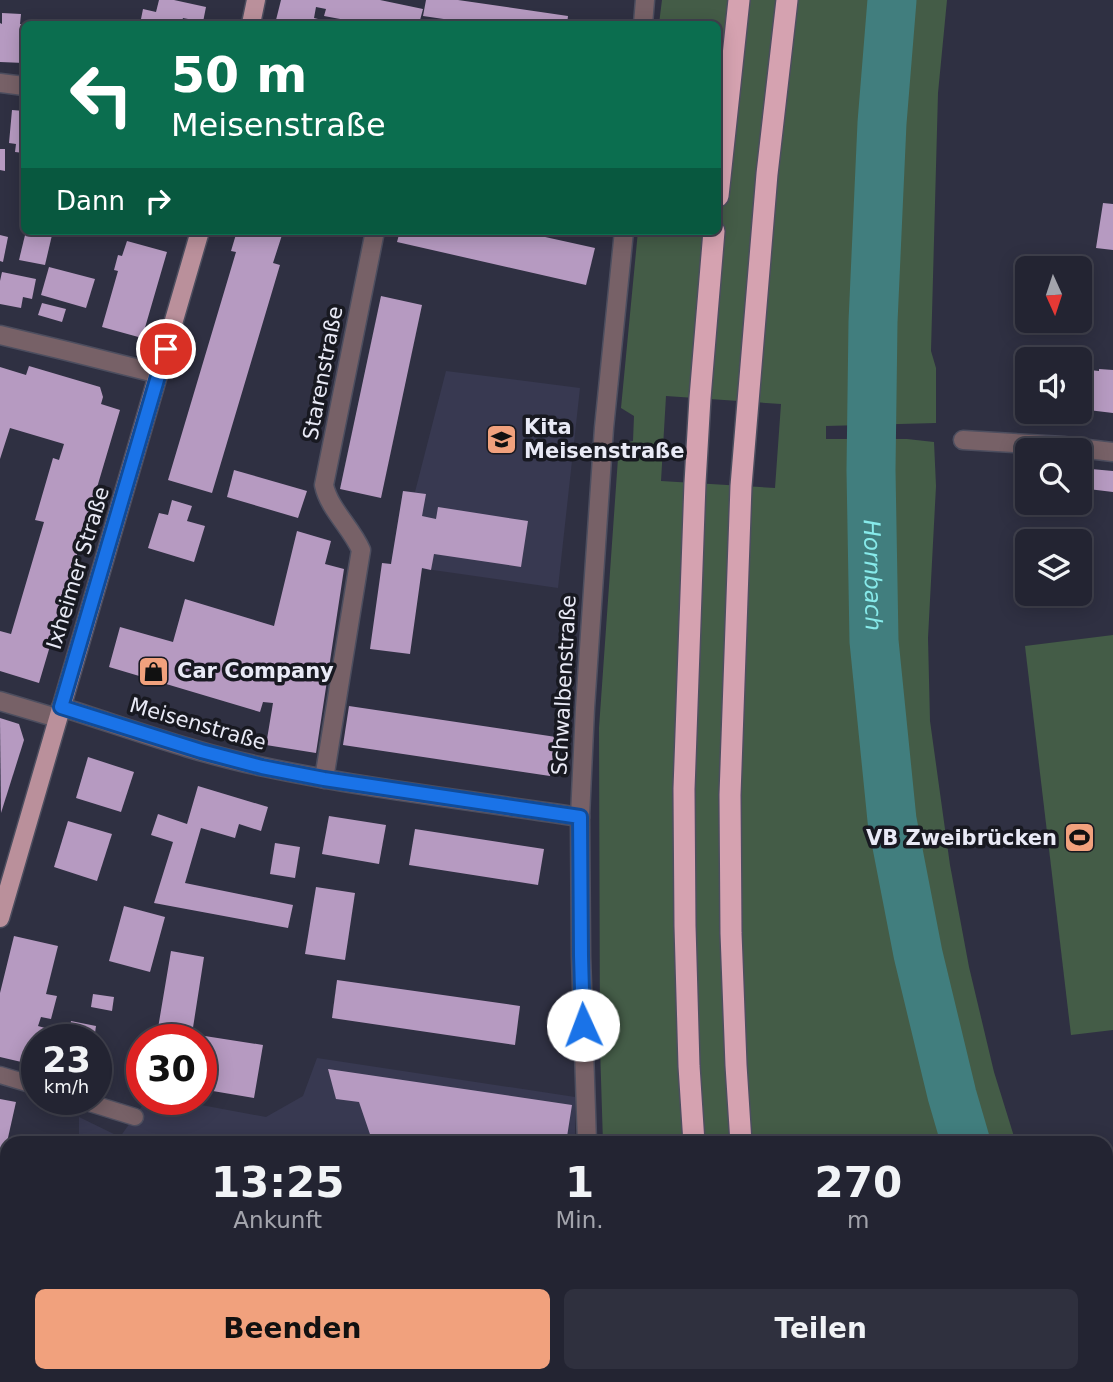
<!DOCTYPE html>
<html lang="de">
<meta charset="utf-8">
<style>
:root{--surface:#232432;--page:#2f303e;--text:#f1f3f6;--muted:#a3a4ac;--line:#40414d;--accent:#f1a17d}
body{margin:0;font-family:"DejaVu Sans",sans-serif;background:var(--page);color:var(--text);height:100vh;display:flex;flex-direction:column;font-size:26px;white-space:nowrap}
*{box-sizing:border-box;margin:0}
p{font-size:23px;color:var(--muted)}
.icon{flex:none;width:38px;height:38px;fill:none;stroke:currentColor;stroke-width:2;stroke-linecap:round;stroke-linejoin:round}
.map{position:relative;flex:1;overflow:hidden}
.side{position:absolute;left:0px;top:1136px;width:1113px;height:247px;display:flex;flex-direction:column;background:var(--surface);border-radius:21px 21px 0 0;box-shadow:0 4px 18px #0003,0 0 0 2px var(--line)}
.side>*{flex:none}
.top-card{position:absolute;left:21px;top:21px;width:700px;height:214px;border-radius:10px;box-shadow:0 4px 18px #0003,0 0 0 2px var(--line);background:#0b6e4f;color:#fff;overflow:hidden}
.needle{width:46px;rotate:177deg}
.controls{position:absolute;left:1015px;top:256px;display:grid;gap:14px}
.controls a{display:grid;place-items:center;width:77px;height:77px;border-radius:10px;background:var(--surface);box-shadow:0 4px 18px #0003,0 0 0 2px var(--line);font-size:35px}
.speed{position:absolute;left:21px;top:1024px;display:flex;gap:14px;font-size:35px;font-weight:700;text-align:center}
.speed>*{display:grid;place-content:center;width:91px;height:91px;border-radius:50%;background:var(--surface);box-shadow:0 4px 18px #0003,0 0 0 2px var(--line);line-height:1}
.speed small{font-size:18px;font-weight:400}
.speed .limit{border:10px solid #d22;background:#fff;color:#111}
.pin{position:absolute;display:grid;place-items:center;width:60px;height:60px;color:#fff;margin:-30px;border:4px solid #fff;border-radius:50%;box-shadow:0 2px 7px #0007}
.me{position:absolute;width:77px;margin:-38px;rotate:358deg;stroke-linejoin:round;filter:drop-shadow(0 0 5px #0008)}
.turn{display:flex;align-items:center;gap:24px;height:147px;padding:0 35px;font-size:32px}
.turn .icon{width:91px;height:91px;stroke-width:2.5}
.turn b{display:block;font-size:49px;line-height:60px}
.then{display:flex;align-items:center;height:66px;padding:0 35px;background:#0003;gap:14px;font-size:26px}
.eta{display:flex;justify-content:space-evenly;align-items:center;height:119px;text-align:center}
.eta b{font-size:42px;font-weight:800;line-height:49px}
.primary-button{display:flex;gap:14px;margin-top:auto;padding:14px 35px}
.primary-button a{flex:1;height:80px;border-radius:10px;background:var(--accent);color:#111;font-size:28px;font-weight:800;line-height:80px;text-align:center}
.primary-button a+a{background:var(--page);color:var(--text)}
.map>svg:first-child{display:block}
.built{fill:#383951}
.green{fill:#445c47;fill-rule:evenodd}
.lines{fill:none;stroke-linecap:round;stroke-linejoin:round}
.river{stroke:#417e7e;stroke-width:49}
.building{fill:#b69ac1}
.service-casing{stroke:#4d4e5f;stroke-width:19}
.minor-casing{stroke:#4d4e5f;stroke-width:21}
.primary-casing{stroke:#4d4e5f;stroke-width:21}
.motorway-casing{stroke:#4d4e5f;stroke-width:24}
.service{stroke:#776167;stroke-width:16}
.minor{stroke:#776167;stroke-width:18}
.primary{stroke:#ba909b;stroke-width:18}
.motorway{stroke:#d5a2b0;stroke-width:21}
.route-casing{stroke:#114b97;stroke-width:18}
.route{stroke:#1a73e8;stroke-width:12}
.labels{text-anchor:middle;stroke-width:7;stroke-linejoin:round;paint-order:stroke}
.street-label{font-size:21px;fill:#e9eaf6;stroke:#181921}
.poi-label{font-size:21px;font-weight:bold;fill:#e9eaf6;stroke:#181921;text-anchor:start}
.water-label{font-size:23px;font-style:italic;fill:#87eaea;stroke:#181921}
</style>
<div class="map">
<svg width="1113" height="1382" viewBox="0 0 1113 1382">
<rect width="100%" height="100%" fill="#2f3042"/>
<!-- built -->
<g class="built">
<polygon points="446,371 580,388 558,588 391,564 403,491 415,492"/>
<polygon points="317,1058 575,1097 575,1143 79,1143 79,1117 120,1137 147,1099 169,1099 266,1117 303,1096"/>
<polygon points="67,1376 554,1376 553,1382 67,1382"/>
</g>
<!-- green -->
<g class="green">
<path d="M662,0H947L938,93L931,351L936,368V423L826,426V439H907L934,442L936,486L928,638L930,721L950,865L969,967L994,1072L1016,1143H603L600,1047L599,728L619,444L633,441L634,416L621,408L638,231H718V24H659ZM666,396L781,404L775,488L661,481Z"/>
<polygon points="1113,635 1113,1030 1071,1035 1025,646"/>
<polygon points="598,1376 794,1376 795,1382 597,1382"/>
<polygon points="957,1376 1100,1376 1104,1382 959,1382"/>
</g>
<g class="lines">
<!-- river -->
<g class="river">
<path id="s1" d="M892,0L882,123L873,322L871,470L874,641L892,820L918,954L952,1095L966,1143"/>
<polyline points="1041,1376 1043,1382"/>
</g>
</g>
<!-- building -->
<g class="building">
<polygon points="159,0 174,0 206,7 203,22 183,18 181,24 140,24 143,9 156,12"/>
<polygon points="281,0 380,0 423,9 419,24 350,24 351,21 324,16 326,9 316,7 314,18 318,19 316,24 275,24"/>
<polygon points="426,0 458,0 568,16 567,24 478,24 423,16"/>
<polygon points="2,13 21,14 20,24 24,24 24,63 0,62 0,23 2,24"/>
<polygon points="12,110 24,111 24,153 15,152 16,144 9,143"/>
<polygon points="0,149 5,149 5,171 0,170"/>
<polygon points="1103,203 1113,204 1113,250 1096,248"/>
<polygon points="26,231 36,231 52,235 45,265 19,260"/>
<polygon points="237,231 269,231 282,235 273,263 280,265 212,493 168,480 236,252 231,251"/>
<polygon points="400,231 518,231 595,248 586,285 397,242"/>
<polygon points="0,235 8,237 3,262 0,261"/>
<polygon points="127,241 167,252 142,338 102,327 118,271 114,270 118,255 122,256"/>
<polygon points="49,267 95,279 86,308 41,295"/>
<polygon points="2,272 36,279 32,299 23,297 21,308 0,304 0,281"/>
<polygon points="381,296 422,305 381,498 340,489"/>
<polygon points="42,303 66,309 62,322 38,315"/>
<polygon points="29,366 100,387 103,397 101,404 120,410 39,683 0,671 0,631 11,634 44,522 35,520 53,458 59,460 64,444 10,428 0,459 0,367 26,375"/>
<polygon points="1080,369 1099,371 1099,369 1113,370 1113,413 1080,409"/>
<polygon points="1080,468 1113,471 1113,492 1080,488"/>
<polygon points="234,470 307,491 298,518 227,497"/>
<polygon points="403,491 426,494 422,516 436,519 438,507 528,521 521,567 434,554 431,570 422,568 410,654 370,649 382,563 391,564"/>
<polygon points="172,500 192,506 187,521 205,526 194,562 148,548 159,513 168,515"/>
<polygon points="297,531 331,541 325,564 344,569 316,753 266,745 273,703 263,702 260,712 109,667 120,627 173,642 185,599 274,626"/>
<polygon points="349,706 556,737 550,776 343,745"/>
<polygon points="0,718 19,724 24,740 1,813"/>
<polygon points="88,757 134,772 121,812 76,798"/>
<polygon points="198,786 268,807 261,831 239,824 235,838 201,828 185,883 293,905 288,928 154,903 173,842 151,835 158,814 187,824"/>
<polygon points="329,816 386,825 379,864 322,854"/>
<polygon points="68,821 112,834 97,881 54,867"/>
<polygon points="415,829 544,849 538,885 409,865"/>
<polygon points="275,843 300,847 295,878 270,874"/>
<polygon points="316,887 355,893 345,960 305,954"/>
<polygon points="124,906 165,917 150,972 109,961"/>
<polygon points="14,936 58,946 46,994 57,996 51,1019 41,1017 38,1026 45,1028 42,1040 37,1040 37,1046 34,1045 30,1064 0,1057 0,993"/>
<polygon points="171,951 204,957 192,1034 263,1045 254,1098 201,1089 201,1040 156,1040"/>
<polygon points="337,980 520,1006 515,1045 332,1018"/>
<polygon points="93,994 114,997 112,1011 91,1007"/>
<polygon points="71,1021 96,1026 94,1040 67,1040"/>
<polygon points="328,1069 572,1105 566,1143 373,1143 359,1102 336,1099"/>
<polygon points="0,1099 16,1102 1,1169 0,1169"/>
<polygon points="201,1376 342,1376 344,1382 203,1382"/>
<polygon points="884,1376 909,1376 891,1382 886,1382"/>
</g>
<g class="lines">
<defs>
<g id="service">
<polyline points="0,1075 37,1086"/>
<polyline points="77,1099 135,1117"/>
<polyline points="946,1376 948,1382"/>
</g>
<g id="minor">
<polyline points="643,24 645,0"/>
<polyline points="0,83 24,86"/>
<polyline points="0,335 67,351 159,374"/>
<polyline points="963,440 1063,446 1113,452"/>
<polyline points="0,701 57,718"/>
<path d="M61,707C128,728 195,753 264,767C368,789 475,801 580,817"/>
<path d="M324,779L361,550C351,527 329,509 324,485L375,231"/>
<polyline points="587,1143 581,956 580,817 585,708 604,428 624,231"/>
<polyline points="575,1382 576,1376"/>
</g>
<g id="primary">
<polyline points="251,24 256,0"/>
<polyline points="0,918 200,231"/>
</g>
<g id="motorway">
<polyline points="718,196 739,0"/>
<polyline points="694,1143 689,1066 685,926 684,789 695,483 700,398 714,231"/>
<polyline points="741,1143 736,1065 731,933 730,795 741,486 767,174 787,0"/>
<polyline points="712,1376 713,1382"/>
<polyline points="760,1376 761,1382"/>
</g>
</defs>
<!-- service casing -->
<use href="#service" class="service-casing"/>
<!-- minor casing -->
<use href="#minor" class="minor-casing"/>
<!-- primary casing -->
<use href="#primary" class="primary-casing"/>
<!-- motorway casing -->
<use href="#motorway" class="motorway-casing"/>
<!-- service -->
<use href="#service" class="service"/>
<!-- minor -->
<use href="#minor" class="minor"/>
<!-- primary -->
<use href="#primary" class="primary"/>
<!-- motorway -->
<use href="#motorway" class="motorway"/>
</g>
<g class="lines">
<defs>
<polyline id="route" points="166,349 61,707 201,751 262,767 324,779 580,817 581,956 583,1025"/>
</defs>
<!-- route casing -->
<use href="#route" class="route-casing"/>
<!-- route -->
<use href="#route" class="route"/>
</g>
<!-- icons -->
<defs>
<symbol id="school-square" viewBox="-11 -11 22 22"><rect x="-9" y="-9" width="18" height="18" rx="4" fill="#f1a17d" stroke="#181921"/><path d="M0-5L7-2L0 1L-7-2ZM-4 1L0 2.5L4 1V4Q0 6-4 4Z" fill="#111"/></symbol>
<symbol id="shop-square" viewBox="-11 -11 22 22"><rect x="-9" y="-9" width="18" height="18" rx="4" fill="#f1a17d" stroke="#181921"/><path d="M-5-2.5h2.3a2.7 3.5 0 0 1 5.4 0H5L5.5 6h-11ZM-1.5-2.5h3a1.5 2.3 0 0 0-3 0Z" fill="#111"/></symbol>
<symbol id="stadium-square" viewBox="-11 -11 22 22"><rect x="-9" y="-9" width="18" height="18" rx="4" fill="#f1a17d" stroke="#181921"/><path d="M0-5a6.5 5 0 1 0 0 10a6.5 5 0 1 0 0-10ZM-3.5-1.8h7v3.6h-7Z" fill="#111"/></symbol>
</defs>
<g fill-rule="evenodd">
<use href="#school-square" x="484" y="422" width="35" height="35"/>
<use href="#shop-square" x="136" y="654" width="35" height="35"/>
<use href="#stadium-square" x="1062" y="820" width="35" height="35"/>
</g>
<g class="labels">
<!-- street labels -->
<g class="street-label">
<text transform="translate(323 373) rotate(-79)" y="7">Starenstraße</text>
<text transform="translate(78 568) rotate(-73)" y="7">Ixheimer Straße</text>
<text transform="translate(564 685) rotate(-87)" y="7">Schwalbenstraße</text>
<text transform="translate(198 724) rotate(16)" y="7">Meisenstraße</text>
</g>
<!-- poi labels -->
<g class="poi-label">
<text x="524" y="434">Kita<tspan x="524" dy="24">Meisenstraße</tspan></text>
<text x="177" y="678">Car Company</text>
<text x="1057" y="845" text-anchor="end">VB Zweibrücken</text>
</g>
<!-- water labels -->
<g class="water-label">
<text dy="8" stroke="none"><textPath href="#s1" startOffset="576">Hornbach</textPath></text>
</g>
</g>
</svg>
<div class="controls">
<a><svg class="needle" viewBox="-14 -14 28 28"><path d="M0-13l5 13h-10z" fill="#e53935"/><path d="M0 13l5-13h-10z" fill="#a3a4ac"/></svg></a>
<a><svg class="icon" aria-label="sound" viewBox="0 0 24 24"><path d="M4 9h4l5-4v14l-5-4H4zM17 9q2 3 0 6"/></svg></a>
<a><svg class="icon" aria-label="search" viewBox="0 0 24 24"><circle cx="10" cy="10" r="6"/><path d="M15 15l6 6"/></svg></a>
<a><svg class="icon" aria-label="layers" viewBox="0 0 24 24"><path d="M12 4l9 5-9 5-9-5zM3 14l9 5 9-5"/></svg></a>
</div>
<div class="speed"><div>23<small>km/h</small></div><div class="limit">30</div></div>
<div class="pin" style="left:166px;top:349px;background:#d93025"><svg class="icon" aria-label="arrive" viewBox="0 0 24 24"><path d="M6 21V4h12l-3 4 3 4H6"/></svg></div>
<svg class="me" style="left:583px;top:1025px" viewBox="-20 -20 40 40"><circle r="19" fill="#fff"/><path d="M0-13L10 11 0 6-10 11z" fill="#1a73e8"/></svg>
<div class="top-card">
<div class="turn"><svg class="icon" aria-label="left" viewBox="0 0 24 24"><path d="M17 20v-9H6M10 6l-5 5 5 5"/></svg><div><b>50 m</b>Meisenstraße</div></div>
<div class="then">Dann<svg class="icon" aria-label="right" viewBox="0 0 24 24"><path d="M7 20v-9h11M14 6l5 5-5 5"/></svg></div>
</div>
<section class="side">
<div class="eta">
<div><b>13:25</b><p>Ankunft</p></div>
<div><b>1</b><p>Min.</p></div>
<div><b>270</b><p>m</p></div>
</div>
<div class="primary-button"><a>Beenden</a><a>Teilen</a></div>
</section>
</div>
